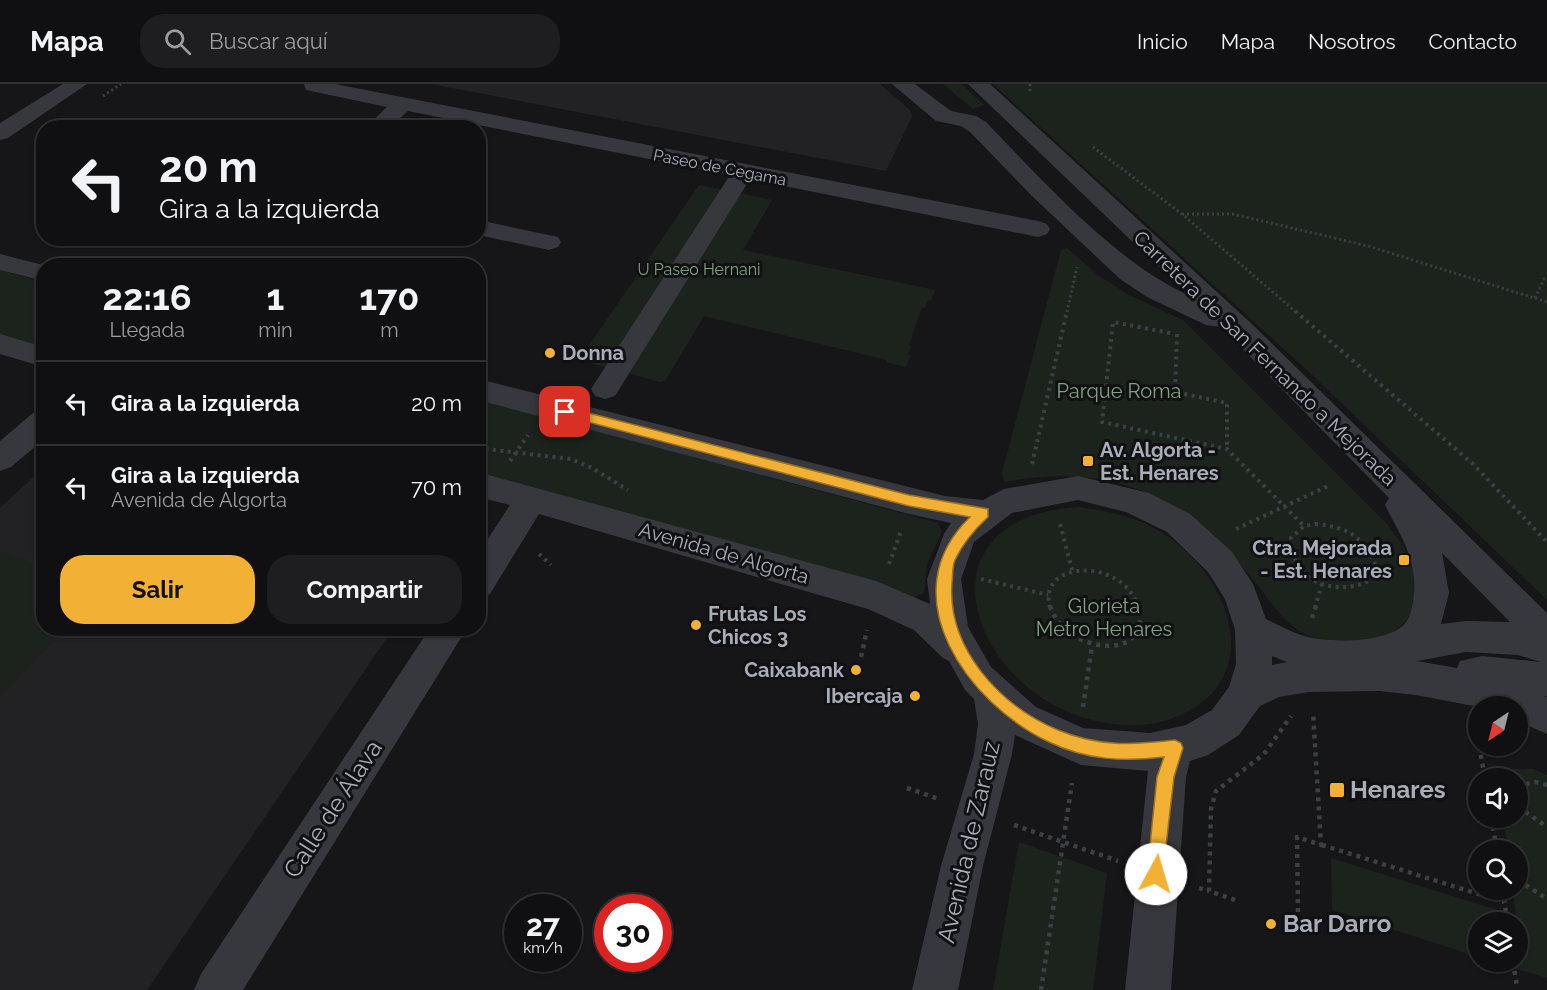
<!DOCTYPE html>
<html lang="es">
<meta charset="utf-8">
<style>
:root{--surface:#101012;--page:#1e1e20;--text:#f1f3f6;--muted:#9c9d9f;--line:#303032;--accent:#f2b134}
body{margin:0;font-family:Raleway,sans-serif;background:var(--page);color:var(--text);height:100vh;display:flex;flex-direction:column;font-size:22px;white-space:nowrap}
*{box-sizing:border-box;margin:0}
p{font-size:20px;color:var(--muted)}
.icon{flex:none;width:33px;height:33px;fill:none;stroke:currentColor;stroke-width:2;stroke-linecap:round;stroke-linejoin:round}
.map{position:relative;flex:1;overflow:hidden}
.panel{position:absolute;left:36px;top:174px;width:450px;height:378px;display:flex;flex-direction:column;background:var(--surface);border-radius:24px;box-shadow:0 2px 4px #0004,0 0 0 2px var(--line)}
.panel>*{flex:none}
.guide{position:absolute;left:36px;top:36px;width:450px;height:126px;border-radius:24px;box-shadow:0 2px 4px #0004,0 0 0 2px var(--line);background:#101012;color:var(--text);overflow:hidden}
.needle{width:39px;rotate:215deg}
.buttons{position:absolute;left:1468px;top:612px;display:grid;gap:12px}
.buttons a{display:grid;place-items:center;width:60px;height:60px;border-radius:50%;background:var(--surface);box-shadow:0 2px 4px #0004,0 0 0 2px var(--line);font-size:30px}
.speed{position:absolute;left:504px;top:810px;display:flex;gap:12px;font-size:30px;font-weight:700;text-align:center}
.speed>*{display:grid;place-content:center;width:78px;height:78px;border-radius:50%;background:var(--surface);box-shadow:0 2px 4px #0004,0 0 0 2px var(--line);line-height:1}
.speed small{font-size:15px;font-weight:400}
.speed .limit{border:9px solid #d22;background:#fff;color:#111}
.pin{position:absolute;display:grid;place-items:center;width:51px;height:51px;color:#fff;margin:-26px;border-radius:12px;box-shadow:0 3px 9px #0006}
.me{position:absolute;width:66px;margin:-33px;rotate:6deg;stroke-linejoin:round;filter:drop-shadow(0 0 4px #0008)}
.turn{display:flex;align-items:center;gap:21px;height:126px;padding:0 24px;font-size:27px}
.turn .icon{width:78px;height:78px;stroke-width:2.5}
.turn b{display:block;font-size:42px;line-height:51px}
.eta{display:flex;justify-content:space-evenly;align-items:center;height:102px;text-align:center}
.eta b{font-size:36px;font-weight:700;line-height:42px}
.primary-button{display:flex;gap:12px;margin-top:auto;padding:12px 24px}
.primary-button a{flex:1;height:69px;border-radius:24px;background:var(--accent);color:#111;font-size:24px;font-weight:700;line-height:69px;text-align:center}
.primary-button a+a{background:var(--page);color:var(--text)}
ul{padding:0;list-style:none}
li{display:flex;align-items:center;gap:18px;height:84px;padding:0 24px;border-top:2px solid var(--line)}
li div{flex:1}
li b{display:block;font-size:22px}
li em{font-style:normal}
header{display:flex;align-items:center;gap:36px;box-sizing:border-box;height:84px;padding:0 30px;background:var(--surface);border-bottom:2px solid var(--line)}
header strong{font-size:28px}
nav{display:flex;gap:33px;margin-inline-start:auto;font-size:21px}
.search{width:420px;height:54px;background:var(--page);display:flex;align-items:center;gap:15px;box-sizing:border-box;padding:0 21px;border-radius:24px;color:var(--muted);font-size:22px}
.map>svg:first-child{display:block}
.built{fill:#222225}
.green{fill:#1c231d}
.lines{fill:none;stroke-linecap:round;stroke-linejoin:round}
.path-far2{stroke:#3d3f44;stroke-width:3;stroke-dasharray:2 3;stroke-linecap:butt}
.path-far1{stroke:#3d3f44;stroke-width:4;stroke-dasharray:3 4.5;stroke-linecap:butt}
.path{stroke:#3d3f44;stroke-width:4.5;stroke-dasharray:4 5;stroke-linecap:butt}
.minor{fill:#37383d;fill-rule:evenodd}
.route{fill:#f2b134;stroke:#9d7322;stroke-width:1.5}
.poi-dot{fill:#f2b134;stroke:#111113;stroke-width:2}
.labels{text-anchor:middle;stroke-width:6;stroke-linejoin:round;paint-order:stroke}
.far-street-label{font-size:16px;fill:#a8adb8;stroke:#111113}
.far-park-label{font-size:16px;fill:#7fa381;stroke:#111113}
.poi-label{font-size:20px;font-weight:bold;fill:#a8adb8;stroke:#111113;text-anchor:start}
.street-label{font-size:20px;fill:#a8adb8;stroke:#111113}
.park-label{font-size:20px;fill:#7fa381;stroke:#111113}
.near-poi-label{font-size:24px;font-weight:bold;fill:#a8adb8;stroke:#111113;text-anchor:start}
.near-street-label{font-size:24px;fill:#a8adb8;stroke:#111113}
</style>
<header>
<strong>Mapa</strong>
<div class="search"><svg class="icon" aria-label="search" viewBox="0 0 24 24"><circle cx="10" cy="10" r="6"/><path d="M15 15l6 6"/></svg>Buscar aquí</div>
<nav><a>Inicio</a><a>Mapa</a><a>Nosotros</a><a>Contacto</a></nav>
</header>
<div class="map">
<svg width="1547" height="906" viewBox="0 0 1547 906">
<rect width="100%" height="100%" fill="#161618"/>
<!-- built -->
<g class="built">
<polygon points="431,0 880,0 910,26 912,33 886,87"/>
<polygon points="43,384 44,544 393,545 147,906 0,906 0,424"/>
</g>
<!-- green -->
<g class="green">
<polygon points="943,0 962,0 984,21 973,25"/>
<polygon points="993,0 1547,0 1547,516 1309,288"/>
<polygon points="699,101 772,116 743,166 935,206 931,217 928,216 925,224 922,223 909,261 911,262 908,271 911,271 906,283 886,278 887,276 704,232 665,297 660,298 579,276"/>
<path d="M1067,164L1098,191L1129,211L1183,236L1388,441C1395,451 1403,461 1408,471C1428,513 1411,553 1363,556C1346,557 1330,558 1313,553C1286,545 1269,515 1252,494C1185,411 1111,378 1004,398L1002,389L1061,166Z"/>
<polygon points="0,186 43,198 43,264 0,251"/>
<polygon points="478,315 938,439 942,448 927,480 924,509 914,513 479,388"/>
<path d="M1079,423C1107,427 1136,432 1161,448C1236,495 1270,605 1164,637C1144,643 1121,642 1101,638C968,611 911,433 1079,423Z"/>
<polygon points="0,467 43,483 44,544 65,545 0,614"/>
<polygon points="1514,685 1533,685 1547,691 1547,894 1494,878 1518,878 1518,838 1479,838 1479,873 1332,826 1331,774 1516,832 1513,806 1518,806 1518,766 1508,766 1504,734 1518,734 1518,694 1497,694 1496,691"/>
<polygon points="1019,758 1107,789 1093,906 993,906"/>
</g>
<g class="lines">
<!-- path-far2 -->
<g class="path-far2">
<polyline points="1030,0 1030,8"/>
<polyline points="103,12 121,0"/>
<polyline points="1093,63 1182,130 1296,228"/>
<polyline points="1182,130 1233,130 1368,162 1547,218"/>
<polyline points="1535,214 1544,195 1547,196"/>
<polyline points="1067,228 1077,183"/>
</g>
<!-- path-far1 -->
<g class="path-far1">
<polyline points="1295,227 1473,380 1547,458"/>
<polyline points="1170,249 1113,238 1102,338 1227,365 1304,442"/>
<polyline points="1177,250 1175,308 1227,319 1227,365"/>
<polyline points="478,364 571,375 592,384 628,406"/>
<polyline points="510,377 528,351"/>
<polyline points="1032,380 1067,227"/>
<polyline points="1060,440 1072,486"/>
<path d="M1315,440C1348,443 1363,452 1376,482L1372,495C1348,510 1304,505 1294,473C1292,467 1292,460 1291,454L1304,442Z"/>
<polyline points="1236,445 1328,402"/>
<polyline points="539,470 551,481"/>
<polyline points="889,480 901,447"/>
<polyline points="981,495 1048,511"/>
<path d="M1050,524C1036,475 1125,473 1138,524"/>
<polyline points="1315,524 1322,500"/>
</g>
<!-- path -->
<g class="path">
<path d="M1050,522C1064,570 1154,580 1138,522"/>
<polyline points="1312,534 1316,522"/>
<polyline points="861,573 867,546"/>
<polyline points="1083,623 1092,562"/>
<polyline points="1479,662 1485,694"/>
<polyline points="1547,701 1535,698 1522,701 1519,714 1527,729 1547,743"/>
<polyline points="907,704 939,715"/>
<polyline points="1491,734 1497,766"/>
<polyline points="1014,741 1118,777"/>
<polyline points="1322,761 1504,818"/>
<polyline points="1518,796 1547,815"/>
<polyline points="1199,804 1209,807"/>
<polyline points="1503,806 1507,838"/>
<polyline points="1235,816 1209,807 1211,725 1216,707 1264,670 1291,632"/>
<polyline points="1298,828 1297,753 1321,761 1313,628"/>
<polyline points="1513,878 1517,903"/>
<polyline points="1041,906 1072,699"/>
</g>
<!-- minor -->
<g class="minor">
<polygon points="63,0 87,0 8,54 0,56 0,39"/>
<polygon points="304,0 335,0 1038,137 1047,140 1050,145 1047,150 1038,153 750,95 615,312 605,315 595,312 591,305 730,91 408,27 389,44 365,44 387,23 306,6"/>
<path d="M892,0H915L951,27L976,32L986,38C1042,96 1115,178 1188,211L968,0H990L1253,241L1547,529V612H1544L1547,613V650L1518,637V622L1479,623L1416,611L1379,607L1309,608L1279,613L1260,622L1239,651L1208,671L1190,677L1186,693L1171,906H1125L1148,687L1081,681L1015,651L1012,670L983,782L958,906H912L941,782L974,670L978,640L974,615L965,606L949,577L943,574L914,546L868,525L539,430L490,510L478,514V470L510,421L478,413V388L876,497L930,520L927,495L944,450L951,439L909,430L478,316V295L945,412L983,416L1004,405L1078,392L1149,409L1190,430L1232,468L1253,500L1266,535C1279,541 1291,548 1304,552C1328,559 1390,560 1406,538C1414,526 1415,507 1414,493C1411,466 1397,445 1385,421L1389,414L1221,243L1206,241L1147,213L1120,195L1032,112L970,48L961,42L936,37ZM1078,416L1126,428L1167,448L1208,488L1225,515L1235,546L1236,580L1229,603L1212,626L1186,641L1150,649L1083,644L1036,623L991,583L968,543L961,495L974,458L1012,429ZM1442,469L1510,538L1466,537L1441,540L1449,509ZM1466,568L1518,571L1541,578L1482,572L1460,577L1457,584L1417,577ZM1272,572L1287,578L1272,581Z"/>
<polygon points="478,136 558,153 561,158 558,163 549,166 478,151"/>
<polygon points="0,170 47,182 44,182 44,197 0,186"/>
<polygon points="0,250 44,263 44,283 0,270"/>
<polygon points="44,326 44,355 11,383 0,387 0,357 33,329"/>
<polygon points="430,544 467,544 243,906 194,906 201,890"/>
</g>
</g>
<!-- route -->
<path class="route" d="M565,323L909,411L988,425V433C974,446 963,459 955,476C952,483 953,492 952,499C947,564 1000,622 1058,646C1099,663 1132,661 1175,656L1181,659L1183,664L1174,693L1162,796L1156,799L1150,796L1147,790L1157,693L1164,673C1123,678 1086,676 1049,658C968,620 889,511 970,433L909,422L561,331V325Z"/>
<!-- markers -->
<g class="poi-dot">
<circle cx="550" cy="269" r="6"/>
<rect x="1082" y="371" width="12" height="12" rx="3"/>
<rect x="1398" y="470" width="12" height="12" rx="3"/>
<circle cx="696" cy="541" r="6"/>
<circle cx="856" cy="586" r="6"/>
<circle cx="915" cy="612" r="6"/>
<rect x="1329" y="698" width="16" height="16" rx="3"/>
<circle cx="1271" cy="840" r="6"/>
</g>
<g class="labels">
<!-- far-street labels -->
<g class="far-street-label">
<text transform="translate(720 83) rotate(11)" y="6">Paseo de Cegama</text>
</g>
<!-- far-park labels -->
<g class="far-park-label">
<text x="699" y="191">U Paseo Hernani</text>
</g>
<!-- poi labels -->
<g class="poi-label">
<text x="562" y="276">Donna</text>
<text x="1100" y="373">Av. Algorta -<tspan x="1100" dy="23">Est. Henares</tspan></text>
<text x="1392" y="471" text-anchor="end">Ctra. Mejorada<tspan x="1392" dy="23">- Est. Henares</tspan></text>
<text x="708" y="537">Frutas Los<tspan x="708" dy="23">Chicos 3</tspan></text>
<text x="844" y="593" text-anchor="end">Caixabank</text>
<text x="903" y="619" text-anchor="end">Ibercaja</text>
</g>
<!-- street labels -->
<g class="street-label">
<text transform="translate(1265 274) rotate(44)" y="7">Carretera de San Fernando a Mejorada</text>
<text transform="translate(724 469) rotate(16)" y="7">Avenida de Algorta</text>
</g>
<!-- park labels -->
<g class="park-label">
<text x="1119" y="314">Parque Roma</text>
<text x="1104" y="529">Glorieta<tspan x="1104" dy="23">Metro Henares</tspan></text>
</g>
<!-- near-poi labels -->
<g class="near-poi-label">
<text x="1350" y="714">Henares</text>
<text x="1283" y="848">Bar Darro</text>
</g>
<!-- near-street labels -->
<g class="near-street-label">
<text transform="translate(333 725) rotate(-57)" y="8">Calle de Álava</text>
<text transform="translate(969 758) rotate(-77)" y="8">Avenida de Zarauz</text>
</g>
</g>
</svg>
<div class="buttons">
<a><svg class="needle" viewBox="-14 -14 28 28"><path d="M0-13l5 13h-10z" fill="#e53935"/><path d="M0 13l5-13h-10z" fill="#9c9d9f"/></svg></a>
<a><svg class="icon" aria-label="sound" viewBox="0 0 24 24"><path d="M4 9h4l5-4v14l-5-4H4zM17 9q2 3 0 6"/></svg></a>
<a><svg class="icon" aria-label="search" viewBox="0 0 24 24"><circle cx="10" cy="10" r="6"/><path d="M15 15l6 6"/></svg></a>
<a><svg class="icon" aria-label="layers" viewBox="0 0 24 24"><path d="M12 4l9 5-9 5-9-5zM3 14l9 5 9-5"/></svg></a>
</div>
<div class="speed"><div>27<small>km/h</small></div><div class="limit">30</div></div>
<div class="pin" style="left:565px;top:328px;background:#d93025"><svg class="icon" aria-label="arrive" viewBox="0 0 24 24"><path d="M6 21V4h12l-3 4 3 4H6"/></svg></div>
<svg class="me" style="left:1156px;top:790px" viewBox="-20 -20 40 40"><circle r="19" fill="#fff"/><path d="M0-13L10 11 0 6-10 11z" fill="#f2b134"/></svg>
<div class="guide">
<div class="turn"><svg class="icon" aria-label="left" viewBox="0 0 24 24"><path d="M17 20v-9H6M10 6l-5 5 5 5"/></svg><div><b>20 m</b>Gira a la izquierda</div></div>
</div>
<section class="panel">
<div class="eta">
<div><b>22:16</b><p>Llegada</p></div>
<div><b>1</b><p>min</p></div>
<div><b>170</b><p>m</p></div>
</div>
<ul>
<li><svg class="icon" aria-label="left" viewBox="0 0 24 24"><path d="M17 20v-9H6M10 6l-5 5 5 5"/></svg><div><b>Gira a la izquierda</b></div><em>20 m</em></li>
<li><svg class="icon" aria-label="left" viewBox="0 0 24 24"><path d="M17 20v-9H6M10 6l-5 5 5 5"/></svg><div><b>Gira a la izquierda</b><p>Avenida de Algorta</p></div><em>70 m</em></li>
</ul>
<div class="primary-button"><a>Salir</a><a>Compartir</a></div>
</section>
</div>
